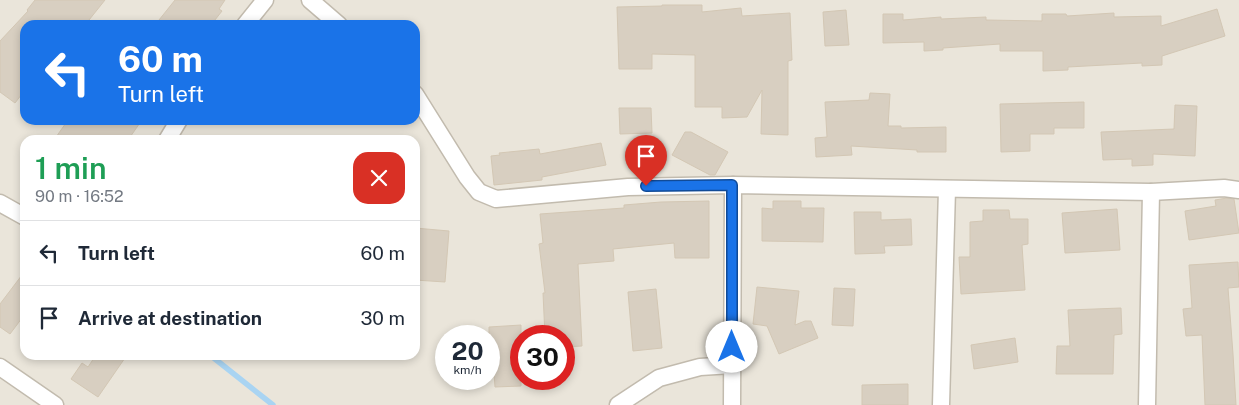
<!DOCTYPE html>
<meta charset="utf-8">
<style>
:root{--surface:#fff;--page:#f2f2f3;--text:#1f2937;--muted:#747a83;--line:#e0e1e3}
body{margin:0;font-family:"Public Sans",sans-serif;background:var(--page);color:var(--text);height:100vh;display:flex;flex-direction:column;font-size:19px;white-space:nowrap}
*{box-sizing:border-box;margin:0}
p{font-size:16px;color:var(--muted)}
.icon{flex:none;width:28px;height:28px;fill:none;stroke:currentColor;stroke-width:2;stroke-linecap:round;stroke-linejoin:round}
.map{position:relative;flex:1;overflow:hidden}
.side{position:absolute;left:20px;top:135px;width:400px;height:225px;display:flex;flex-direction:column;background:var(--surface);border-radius:15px;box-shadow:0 2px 8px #0003}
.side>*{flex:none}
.guide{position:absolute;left:20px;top:20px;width:400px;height:105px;border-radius:15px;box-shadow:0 2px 8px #0003;background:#1a73e8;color:#fff;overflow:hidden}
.speed{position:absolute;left:435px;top:325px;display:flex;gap:10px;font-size:25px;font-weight:700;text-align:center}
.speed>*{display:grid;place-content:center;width:65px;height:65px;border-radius:50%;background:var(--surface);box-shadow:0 2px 8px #0003;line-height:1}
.speed small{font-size:12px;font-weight:400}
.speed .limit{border:8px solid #d22;background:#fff;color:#111}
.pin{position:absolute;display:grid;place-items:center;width:42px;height:42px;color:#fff;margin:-51px -21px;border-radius:50% 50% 50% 0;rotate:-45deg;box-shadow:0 0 5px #0007}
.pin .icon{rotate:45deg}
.me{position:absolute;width:55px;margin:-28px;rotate:0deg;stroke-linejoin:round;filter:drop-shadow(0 0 4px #0008)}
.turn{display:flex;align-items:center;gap:18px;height:105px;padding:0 15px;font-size:22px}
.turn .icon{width:65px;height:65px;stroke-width:2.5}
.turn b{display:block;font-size:35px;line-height:42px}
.round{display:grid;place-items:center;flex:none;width:52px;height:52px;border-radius:15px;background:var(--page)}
.overview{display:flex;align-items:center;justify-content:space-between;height:85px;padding:0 15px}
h1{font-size:30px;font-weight:600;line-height:38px;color:#1e9e55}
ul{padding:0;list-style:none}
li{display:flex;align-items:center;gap:15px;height:65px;padding:0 15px;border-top:1px solid var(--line)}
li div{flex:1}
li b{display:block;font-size:19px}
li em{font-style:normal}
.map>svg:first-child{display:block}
.residential{fill:#eae5da;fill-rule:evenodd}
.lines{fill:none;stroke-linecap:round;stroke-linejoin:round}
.stream{stroke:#a9d4f2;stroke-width:5.5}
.building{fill:#d8cfc1;stroke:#d3c7b4}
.street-casing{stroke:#c2bbae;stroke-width:19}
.street{stroke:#fff;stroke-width:16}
.route-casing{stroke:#114b97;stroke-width:12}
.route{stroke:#1a73e8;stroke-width:9}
</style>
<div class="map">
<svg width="1239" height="405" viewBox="0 0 1239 405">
<rect width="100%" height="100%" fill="#f6f3ec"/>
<!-- residential -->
<path class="residential" d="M0,0H1239V405H0ZM25,25H415V120H25ZM25,140H415V355H25ZM446,336H489V379H446ZM521,336H564V379H521Z"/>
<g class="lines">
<!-- stream -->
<polyline class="stream" points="210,355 273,405"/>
</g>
<!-- building -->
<g class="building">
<polygon points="35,0 105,0 85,25 25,25 25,90 15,103 0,92 0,41 28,11 27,10"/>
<polygon points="175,0 225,0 219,9 222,11 211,25 155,25"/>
<polygon points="662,5 702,5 702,12 741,8 742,16 790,13 792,60 788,61 788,135 761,134 762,90 747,117 722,118 722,107 695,107 695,55 652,54 652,69 619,69 617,7 662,6"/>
<polygon points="1217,9 1225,36 1162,56 1162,65 1142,66 1142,63 1068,67 1068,70 1043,71 1043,51 1000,51 1000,44 943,48 943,50 924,51 924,42 883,43 883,14 903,14 903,20 941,17 941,19 986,17 986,20 1042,21 1042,14 1066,14 1067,16 1114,13 1114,17 1161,16 1161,26"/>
<polygon points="846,10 849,45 825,46 823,12"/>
<polygon points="870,93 890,94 888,126 901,126 901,128 946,127 946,152 917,152 917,150 851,146 852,155 816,157 815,138 827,137 825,102 869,100"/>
<polygon points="1084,102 1084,128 1054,128 1054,134 1030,134 1030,151 1001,152 1000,104"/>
<polygon points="1175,105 1197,106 1195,156 1153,154 1153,165 1132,166 1132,159 1103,160 1101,132 1174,129"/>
<polygon points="619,108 651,108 652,133 620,134"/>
<polygon points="68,120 142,120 128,140 54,140"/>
<polygon points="685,132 691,132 728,152 715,175 710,175 672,155"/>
<polygon points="601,143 606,165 542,177 542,180 494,185 491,156 500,155 499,153 539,149 540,154"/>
<polygon points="1227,198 1234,199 1239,233 1189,240 1185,211 1216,206 1215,200"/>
<polygon points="709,201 709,258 675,258 674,243 613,249 614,261 578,264 582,346 564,347 564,336 545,336 543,293 545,293 539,244 543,243 540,214 624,208 624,205 661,202"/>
<polygon points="773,201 801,201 801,208 824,208 823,242 762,241 762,208 773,209"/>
<polygon points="1117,209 1120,250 1065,253 1062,213"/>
<polygon points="983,210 1009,210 1010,219 1028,219 1028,244 1022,245 1025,290 961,294 959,257 970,257 970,222 983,221"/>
<polygon points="854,212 881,212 881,220 911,219 912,245 884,246 885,253 855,254"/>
<polygon points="415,228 449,231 445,282 415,280"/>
<polygon points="1238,262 1239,287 1228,288 1233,354 1236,405 1205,405 1202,335 1186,336 1183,309 1192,308 1189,265"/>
<polygon points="25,271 25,314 10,334 0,327 0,304"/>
<polygon points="757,287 799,291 795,325 805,321 811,321 818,338 779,354 767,326 753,324"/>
<polygon points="834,288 855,289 853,326 832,325"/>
<polygon points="656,289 662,348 633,351 628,292"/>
<polygon points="1121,308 1122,334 1114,335 1113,374 1056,374 1057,346 1070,346 1068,310"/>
<polygon points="521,325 521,386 495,387 492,345 489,345 489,327"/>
<polygon points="1015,338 1018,362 974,369 971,345"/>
<polygon points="96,355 127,355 98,397 71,379 82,363 88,367"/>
<polygon points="908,384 908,405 862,405 862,385"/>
</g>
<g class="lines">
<defs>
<g id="street">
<polyline points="310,0 339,25"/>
<polyline points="245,25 265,0"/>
<polyline points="415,94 467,177 479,192 496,199 628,187 733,185 1151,192 1224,188 1239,190"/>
<polyline points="167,140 179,120"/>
<polyline points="0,203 25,217"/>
<polyline points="0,367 55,405"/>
<polyline points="618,405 659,378 700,367 732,365"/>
<polyline points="732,405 733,185"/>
<polyline points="941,405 947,189"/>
<polyline points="1147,405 1151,192"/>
</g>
</defs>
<!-- street casing -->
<use href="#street" class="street-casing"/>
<!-- street -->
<use href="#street" class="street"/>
</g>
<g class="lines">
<defs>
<polyline id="route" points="646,186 732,185 732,347"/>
</defs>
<!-- route casing -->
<use href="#route" class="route-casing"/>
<!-- route -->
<use href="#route" class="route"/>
</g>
</svg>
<div class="speed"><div>20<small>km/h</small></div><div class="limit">30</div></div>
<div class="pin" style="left:646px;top:186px;background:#d93025"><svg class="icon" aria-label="arrive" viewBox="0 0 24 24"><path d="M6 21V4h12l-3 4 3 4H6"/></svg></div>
<svg class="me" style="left:732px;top:347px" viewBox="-20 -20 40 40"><circle r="19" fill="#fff"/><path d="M0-13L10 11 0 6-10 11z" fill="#1a73e8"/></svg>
<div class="guide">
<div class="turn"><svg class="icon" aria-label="left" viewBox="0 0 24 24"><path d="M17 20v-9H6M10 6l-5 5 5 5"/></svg><div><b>60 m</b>Turn left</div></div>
</div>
<section class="side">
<div class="overview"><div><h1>1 min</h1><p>90 m · 16:52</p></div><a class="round" style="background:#d93025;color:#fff"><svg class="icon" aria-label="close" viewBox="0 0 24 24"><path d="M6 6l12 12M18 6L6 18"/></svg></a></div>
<ul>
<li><svg class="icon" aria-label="left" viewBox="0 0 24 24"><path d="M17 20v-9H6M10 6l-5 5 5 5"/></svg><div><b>Turn left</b></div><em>60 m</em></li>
<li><svg class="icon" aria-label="arrive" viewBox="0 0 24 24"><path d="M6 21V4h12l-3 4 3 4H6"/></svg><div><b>Arrive at destination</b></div><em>30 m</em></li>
</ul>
</section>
</div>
